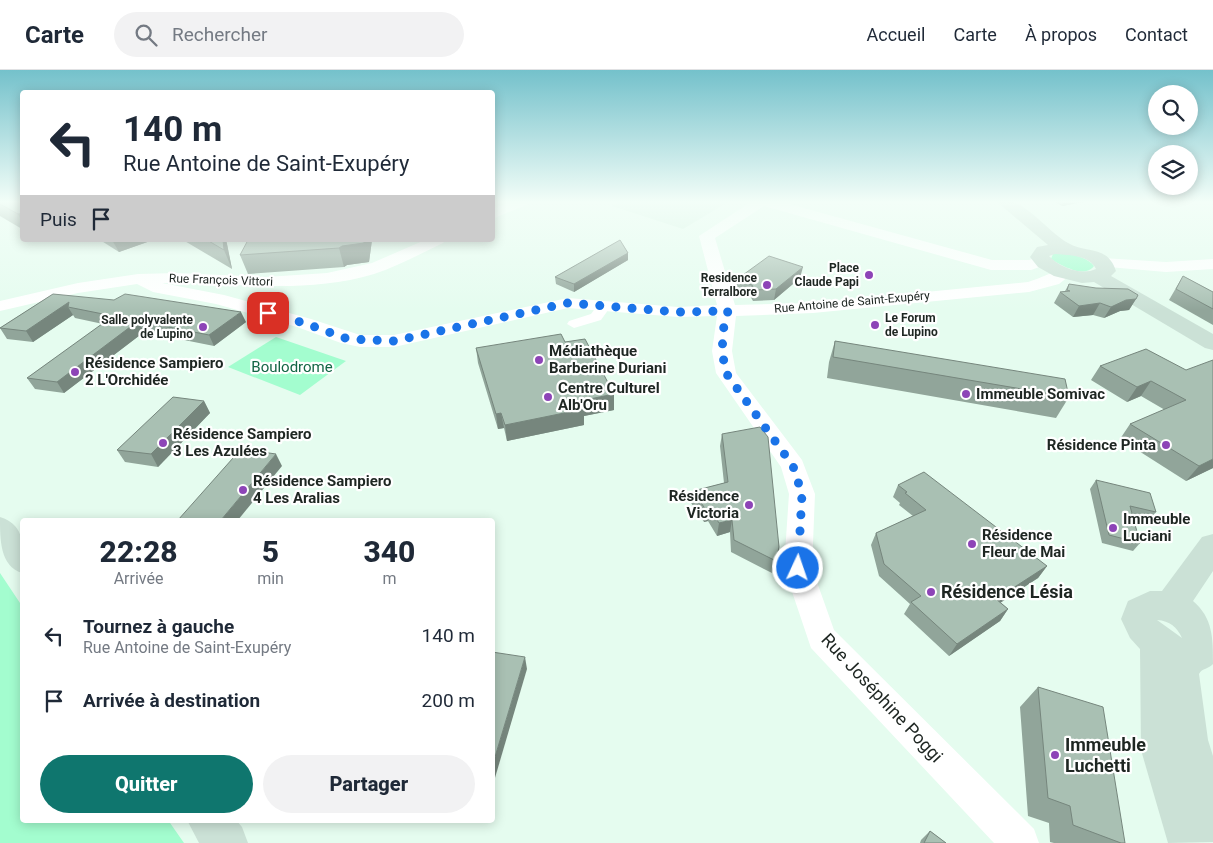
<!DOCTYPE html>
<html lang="fr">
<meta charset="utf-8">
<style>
:root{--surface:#fff;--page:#f2f2f3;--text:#1f2937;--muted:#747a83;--line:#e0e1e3;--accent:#0f766e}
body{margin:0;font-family:Roboto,sans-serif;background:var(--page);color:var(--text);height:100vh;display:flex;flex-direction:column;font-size:19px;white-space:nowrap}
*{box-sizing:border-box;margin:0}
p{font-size:16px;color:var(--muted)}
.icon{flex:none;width:28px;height:28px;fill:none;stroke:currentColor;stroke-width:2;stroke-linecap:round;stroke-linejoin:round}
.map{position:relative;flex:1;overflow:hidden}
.details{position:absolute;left:20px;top:448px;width:475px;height:305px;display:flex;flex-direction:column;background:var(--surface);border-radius:5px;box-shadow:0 2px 12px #0003}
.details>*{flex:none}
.top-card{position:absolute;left:20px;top:20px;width:475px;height:152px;border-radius:5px;box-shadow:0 2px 12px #0003;background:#fff;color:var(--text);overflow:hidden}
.tools{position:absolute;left:1148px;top:15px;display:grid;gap:10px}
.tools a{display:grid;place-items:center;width:50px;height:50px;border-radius:50%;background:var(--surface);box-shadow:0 2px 12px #0003;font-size:25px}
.pin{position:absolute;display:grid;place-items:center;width:42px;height:42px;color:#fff;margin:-21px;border-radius:10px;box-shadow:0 2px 8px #0006}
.me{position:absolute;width:55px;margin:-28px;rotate:3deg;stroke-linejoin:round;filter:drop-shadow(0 0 4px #0008)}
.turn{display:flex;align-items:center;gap:18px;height:105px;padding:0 20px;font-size:22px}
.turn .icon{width:65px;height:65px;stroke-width:2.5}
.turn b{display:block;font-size:35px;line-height:42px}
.then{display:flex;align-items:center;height:48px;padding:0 20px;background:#0003;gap:10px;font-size:19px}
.eta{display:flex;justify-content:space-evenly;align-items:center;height:85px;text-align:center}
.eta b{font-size:30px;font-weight:800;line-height:35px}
.button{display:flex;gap:10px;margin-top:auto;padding:10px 20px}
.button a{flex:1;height:58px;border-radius:30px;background:var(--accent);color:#fff;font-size:20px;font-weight:800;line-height:58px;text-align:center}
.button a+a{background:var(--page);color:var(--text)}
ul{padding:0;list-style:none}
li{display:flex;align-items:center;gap:15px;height:65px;padding:0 20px}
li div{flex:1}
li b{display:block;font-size:19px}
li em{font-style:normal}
header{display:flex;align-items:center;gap:30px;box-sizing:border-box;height:70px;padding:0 25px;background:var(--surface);border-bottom:1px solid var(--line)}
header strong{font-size:24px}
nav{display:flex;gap:28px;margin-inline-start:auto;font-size:18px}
.search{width:350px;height:45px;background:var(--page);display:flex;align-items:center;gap:12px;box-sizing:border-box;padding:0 18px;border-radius:28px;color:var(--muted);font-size:19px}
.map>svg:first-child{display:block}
.built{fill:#d3f2e1}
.green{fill:#a3fdcf}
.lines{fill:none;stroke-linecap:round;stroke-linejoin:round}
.pedestrian{fill:#fff;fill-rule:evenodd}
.minor{fill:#fff;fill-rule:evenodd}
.secondary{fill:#cbe1d6;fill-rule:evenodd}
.wall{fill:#91a59a}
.shaded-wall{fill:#76867d}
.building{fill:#a9c0b3;stroke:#76867d}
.route{stroke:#1a73e8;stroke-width:9;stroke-dasharray:0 16.2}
.poi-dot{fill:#8d44b7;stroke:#fff;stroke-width:2}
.labels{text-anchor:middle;stroke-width:4.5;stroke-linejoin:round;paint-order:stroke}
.far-poi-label{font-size:12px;font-weight:bold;fill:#1e2622;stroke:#fff;text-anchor:end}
.far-street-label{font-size:12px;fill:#1e2622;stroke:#fff}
.poi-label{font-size:15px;font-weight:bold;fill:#1e2622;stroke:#fff;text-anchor:start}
.park-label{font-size:15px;fill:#136645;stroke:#fff}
.near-poi-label{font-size:18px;font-weight:bold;fill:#1e2622;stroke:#fff;text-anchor:start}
.near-street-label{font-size:18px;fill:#1e2622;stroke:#fff}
</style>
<header>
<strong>Carte</strong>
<div class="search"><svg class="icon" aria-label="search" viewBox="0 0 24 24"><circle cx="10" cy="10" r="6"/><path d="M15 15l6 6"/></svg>Rechercher</div>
<nav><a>Accueil</a><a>Carte</a><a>À propos</a><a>Contact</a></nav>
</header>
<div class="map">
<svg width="1213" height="773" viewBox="0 0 1213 773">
<rect width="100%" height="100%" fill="#e5fcef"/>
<!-- built -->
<polygon class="built" points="619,132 728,132 683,159 612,136"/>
<!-- green -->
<g class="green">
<path d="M1058,183C1071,184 1086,186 1094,196C1084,209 1062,196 1051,189L1053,184Z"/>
<polygon points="276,267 346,291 300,325 228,297"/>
<polygon points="0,503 22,536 22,750 168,750 184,773 0,773"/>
</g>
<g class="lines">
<!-- pedestrian -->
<polygon class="pedestrian" points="604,232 611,236 601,250 574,258 567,254 569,251 591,244 599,233"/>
<!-- minor -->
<g class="minor">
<polygon points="509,132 528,132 526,135 492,149 492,139"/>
<path d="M751,132H782L992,190H1029L1042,186L1048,188L1050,191L1048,194L1031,200H991L764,136L715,168L735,235L813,233L1028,212C1040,209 1061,197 1071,199L1073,203L1059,214L1029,222L813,243L736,246L732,281L736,303L802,390L815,424L812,498L834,560L1034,759L1039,773H994L811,578L784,498L789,424L781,397L716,303L712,281L717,246L678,247L568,238L394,277H360L341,273L297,257L216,234L153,222L137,214L78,223L0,241V231L78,213L138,204L177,203L266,207L327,203L372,193L425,170H446L443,173C420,184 398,196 374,204C304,225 233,212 162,213L224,225L311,249L360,265H394L568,228L678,237L717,235L699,166Z"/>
<polygon points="1103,188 1166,192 1213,189 1213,199 1166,202 1097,196 1095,193 1097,190"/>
</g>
<!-- secondary -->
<g class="secondary">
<path d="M997,132C1003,132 1011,131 1016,133C1032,140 1052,164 1068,173C1086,184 1107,174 1116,201L1111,206L1213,264V280L1205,278L1094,212L1082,213L1054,206L1038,197L1030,187L1037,177L1048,175ZM1055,184C1068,185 1090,185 1096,199C1081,206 1059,197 1049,186Z"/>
<path d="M0,447C28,456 22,479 22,503C0,496 0,470 0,447Z"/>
<path d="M1213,464V501L1193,531C1213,548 1213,568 1213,594C1209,599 1202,598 1199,604L1208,670L1213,686V772L1168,773L1141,680L1140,579L1130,568L1121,549L1128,531L1150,521H1162L1202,467ZM1157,550C1170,551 1177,557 1182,568Z"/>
<polygon points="187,750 236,750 242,757 248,773 199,773"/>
</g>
</g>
<!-- wall -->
<g class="wall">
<polygon points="0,132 22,132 22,159 0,146"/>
<polygon points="1055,132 1083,132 1062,136"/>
<polygon points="100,170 153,170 119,182"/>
<polygon points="183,170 226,170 227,174 232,199"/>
<polygon points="372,170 369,192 347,195 344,197 248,204 240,185"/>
<polygon points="628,183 628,190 574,222 556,214 555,207"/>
<polygon points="1183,206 1213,222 1213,255 1169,230"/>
<polygon points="800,208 774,230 753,231 750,226 735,220 736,210"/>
<polygon points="1069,214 1136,229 1129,240 1120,241 1104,248 1093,245 1073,247 1054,233 1060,222 1065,221"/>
<polygon points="53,224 246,252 214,276 144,262 64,323 35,319 27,308 103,254 75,248 73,245 33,272 7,269 0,258"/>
<polygon points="835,271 1069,327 1056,348 827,308 829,292"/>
<polygon points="565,272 614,324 614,340 584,346 584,355 507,371 504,358 498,359 478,293 476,278"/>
<polygon points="1100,296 1186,300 1213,398 1186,411 1120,369 1130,354 1165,340 1141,326 1127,332 1091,310"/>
<polygon points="204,331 210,343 158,397 125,392 117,380"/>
<polygon points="722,364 779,477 772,503 731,482 730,462 717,466 708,451 704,452 691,433 693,421 724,413 720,376"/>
<polygon points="1096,410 1156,442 1149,450 1133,446 1140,473 1133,481 1102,473 1090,419"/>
<polygon points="898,415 1047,496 1038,508 1000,532 1008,539 1000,551 949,586 904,544 910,534 879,506 871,475 876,463 913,446 899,435 900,433 893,427"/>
<polygon points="1038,617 1125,773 1054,773 1050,772 1049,753 1028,746 1020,637"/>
<polygon points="930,761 946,773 920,773 921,770"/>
</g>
<!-- shaded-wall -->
<g class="shaded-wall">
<polygon points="1064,132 1083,132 1062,136"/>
<polygon points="22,143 22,152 18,144"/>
<polygon points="112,170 153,170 119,182"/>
<polygon points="223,170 226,170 227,174 232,199 224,180"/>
<polygon points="364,170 372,170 369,192 347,195 344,197 339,178 342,176"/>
<polygon points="628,183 628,190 574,222 574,214"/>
<polygon points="803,197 800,208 774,230 776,219"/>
<polygon points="1136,229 1129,240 1120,241 1104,248 1111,237 1126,230"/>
<polygon points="69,232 68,237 73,245 33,272 26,261"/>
<polygon points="1100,233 1093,245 1073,247 1079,236"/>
<polygon points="241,242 246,252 214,276 209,265"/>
<polygon points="138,251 144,262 64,323 57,312"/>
<polygon points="1151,311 1141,326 1127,332 1137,317"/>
<polygon points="614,324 614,340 584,346 584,355 507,371 505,355 580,331"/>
<polygon points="204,331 210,343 158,397 151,384"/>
<polygon points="501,343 504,358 498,359 496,344"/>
<polygon points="276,384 282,396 238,450 221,450"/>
<polygon points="1213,389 1213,398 1186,411 1199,396"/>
<polygon points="710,439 708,451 704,452 706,440"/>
<polygon points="732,450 730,462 717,466 719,453"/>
<polygon points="1047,496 1038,508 988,541 996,529"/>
<polygon points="1008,539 1000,551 949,586 957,574"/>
<polygon points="525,587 527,599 492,718 492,697"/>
</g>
<!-- building -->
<g class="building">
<polygon points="0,132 22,132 22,143 18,144 0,134"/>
<polygon points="207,170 223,170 224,180"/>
<polygon points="248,170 364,170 364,173 342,176 339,178 240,185"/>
<polygon points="620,170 628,183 574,214 555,207"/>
<polygon points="769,186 803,197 776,219 755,220 752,215 736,210"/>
<polygon points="1183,206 1213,222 1213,239 1176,219"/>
<polygon points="1069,214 1096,218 1128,219 1138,225 1136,229 1126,230 1111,237 1100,233 1079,236 1060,222 1070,221 1067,220"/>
<polygon points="53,224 114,230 125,224 241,242 209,265 138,251 57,312 27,308 113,246 68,237 69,232 26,261 0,258"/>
<polygon points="561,264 565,272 585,269 614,324 580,331 584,339 505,355 501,343 496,344 476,278"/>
<polygon points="835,271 1065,309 1069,327 833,287"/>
<polygon points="1146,279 1186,300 1213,290 1213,389 1199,396 1130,354 1186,330 1151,311 1137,317 1100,296"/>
<polygon points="173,327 204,331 151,384 117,380"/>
<polygon points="760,357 768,367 779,477 776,491 734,470 732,450 719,453 710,439 706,440 693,421 728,412 722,364"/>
<polygon points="241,379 276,384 221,450 178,450"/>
<polygon points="924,402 1047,496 996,529 1008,539 957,574 911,532 921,526 884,494 876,463 926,440 905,423 907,422 898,415"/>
<polygon points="1096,410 1150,423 1156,442 1130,436 1140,473 1109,465"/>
<polygon points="492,582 525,587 492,697"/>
<polygon points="1038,617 1103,637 1125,773 1121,773 1073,755 1070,736 1048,728"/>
<polygon points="930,761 946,773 924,773"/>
</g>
<!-- sky -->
<linearGradient id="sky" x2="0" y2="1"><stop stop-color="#74c1cb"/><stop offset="0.55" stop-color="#f3fef8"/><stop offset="1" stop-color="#f3fef8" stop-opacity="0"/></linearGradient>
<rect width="1213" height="240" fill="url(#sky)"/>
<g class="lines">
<!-- route -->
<polyline class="route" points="268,243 304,253 348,269 394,271 568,233 678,242 728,241 724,254 722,281 726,303 793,396 802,424 798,498"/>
</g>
<!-- markers -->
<g class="poi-dot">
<circle cx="869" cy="205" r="5"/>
<circle cx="767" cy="215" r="5"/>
<circle cx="875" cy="255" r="5"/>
<circle cx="203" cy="257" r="5"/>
<circle cx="539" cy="290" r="5"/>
<circle cx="75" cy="302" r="5"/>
<circle cx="966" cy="324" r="5"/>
<circle cx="548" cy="327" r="5"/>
<circle cx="163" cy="373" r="5"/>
<circle cx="1166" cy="375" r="5"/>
<circle cx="243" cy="420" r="5"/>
<circle cx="749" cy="435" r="5"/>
<circle cx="1113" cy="458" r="5"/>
<circle cx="972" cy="474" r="5"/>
<circle cx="931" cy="522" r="5"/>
<circle cx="1055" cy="685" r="5"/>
</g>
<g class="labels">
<!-- far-poi labels -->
<g class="far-poi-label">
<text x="859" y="202">Place<tspan x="859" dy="14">Claude Papi</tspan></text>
<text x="757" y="212">Residence<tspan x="757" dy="14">Terralbore</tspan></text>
<text x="885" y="252" text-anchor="start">Le Forum<tspan x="885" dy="14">de Lupino</tspan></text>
<text x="193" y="254">Salle polyvalente<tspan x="193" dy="14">de Lupino</tspan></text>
</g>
<!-- far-street labels -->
<g class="far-street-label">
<text transform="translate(221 210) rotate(2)" y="4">Rue François Vittori</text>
<text transform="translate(852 232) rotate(-5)" y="4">Rue Antoine de Saint-Exupéry</text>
</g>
<!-- poi labels -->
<g class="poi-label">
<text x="549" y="286">Médiathèque<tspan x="549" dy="17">Barberine Duriani</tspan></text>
<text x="85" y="298">Résidence Sampiero<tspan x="85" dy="17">2 L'Orchidée</tspan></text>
<text x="558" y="323">Centre Culturel<tspan x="558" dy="17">Alb'Oru</tspan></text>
<text x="976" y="329">Immeuble Somivac</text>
<text x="173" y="369">Résidence Sampiero<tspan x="173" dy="17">3 Les Azulées</tspan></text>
<text x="1156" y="380" text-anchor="end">Résidence Pinta</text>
<text x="253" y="416">Résidence Sampiero<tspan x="253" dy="17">4 Les Aralias</tspan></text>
<text x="739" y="431" text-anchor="end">Résidence<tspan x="739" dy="17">Victoria</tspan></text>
<text x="1123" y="454">Immeuble<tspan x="1123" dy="17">Luciani</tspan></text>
<text x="982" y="470">Résidence<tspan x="982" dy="17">Fleur de Mai</tspan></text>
</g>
<!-- park labels -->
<g class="park-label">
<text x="292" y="302">Boulodrome</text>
</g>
<!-- near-poi labels -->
<g class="near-poi-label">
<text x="941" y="528">Résidence Lésia</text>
<text x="1065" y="681">Immeuble<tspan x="1065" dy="21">Luchetti</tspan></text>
</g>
<!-- near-street labels -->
<g class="near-street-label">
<text transform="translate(882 628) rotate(47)" y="6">Rue Joséphine Poggi</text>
</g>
</g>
</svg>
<div class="tools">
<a><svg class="icon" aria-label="search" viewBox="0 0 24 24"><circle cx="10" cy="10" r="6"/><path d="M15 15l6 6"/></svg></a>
<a><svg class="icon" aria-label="layers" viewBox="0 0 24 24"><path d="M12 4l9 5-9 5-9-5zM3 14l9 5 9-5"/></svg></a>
</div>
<div class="pin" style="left:268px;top:243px;background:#d93025"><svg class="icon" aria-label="arrive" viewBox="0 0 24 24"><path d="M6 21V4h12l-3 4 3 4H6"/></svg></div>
<svg class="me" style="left:798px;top:498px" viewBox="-20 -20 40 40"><circle r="17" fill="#1a73e8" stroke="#fff" stroke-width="3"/><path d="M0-11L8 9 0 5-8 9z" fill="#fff"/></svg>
<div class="top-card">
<div class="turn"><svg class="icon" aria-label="left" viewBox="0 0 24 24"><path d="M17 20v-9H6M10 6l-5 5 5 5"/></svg><div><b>140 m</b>Rue Antoine de Saint-Exupéry</div></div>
<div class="then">Puis<svg class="icon" aria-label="arrive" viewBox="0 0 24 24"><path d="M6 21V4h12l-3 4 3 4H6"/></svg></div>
</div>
<section class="details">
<div class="eta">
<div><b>22:28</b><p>Arrivée</p></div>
<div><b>5</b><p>min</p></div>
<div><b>340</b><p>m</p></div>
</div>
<ul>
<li><svg class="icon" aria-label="left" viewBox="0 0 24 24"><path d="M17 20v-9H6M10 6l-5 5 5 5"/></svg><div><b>Tournez à gauche</b><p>Rue Antoine de Saint-Exupéry</p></div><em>140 m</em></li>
<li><svg class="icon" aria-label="arrive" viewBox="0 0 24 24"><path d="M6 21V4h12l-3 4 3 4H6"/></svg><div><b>Arrivée à destination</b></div><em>200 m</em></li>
</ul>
<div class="button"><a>Quitter</a><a>Partager</a></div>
</section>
</div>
